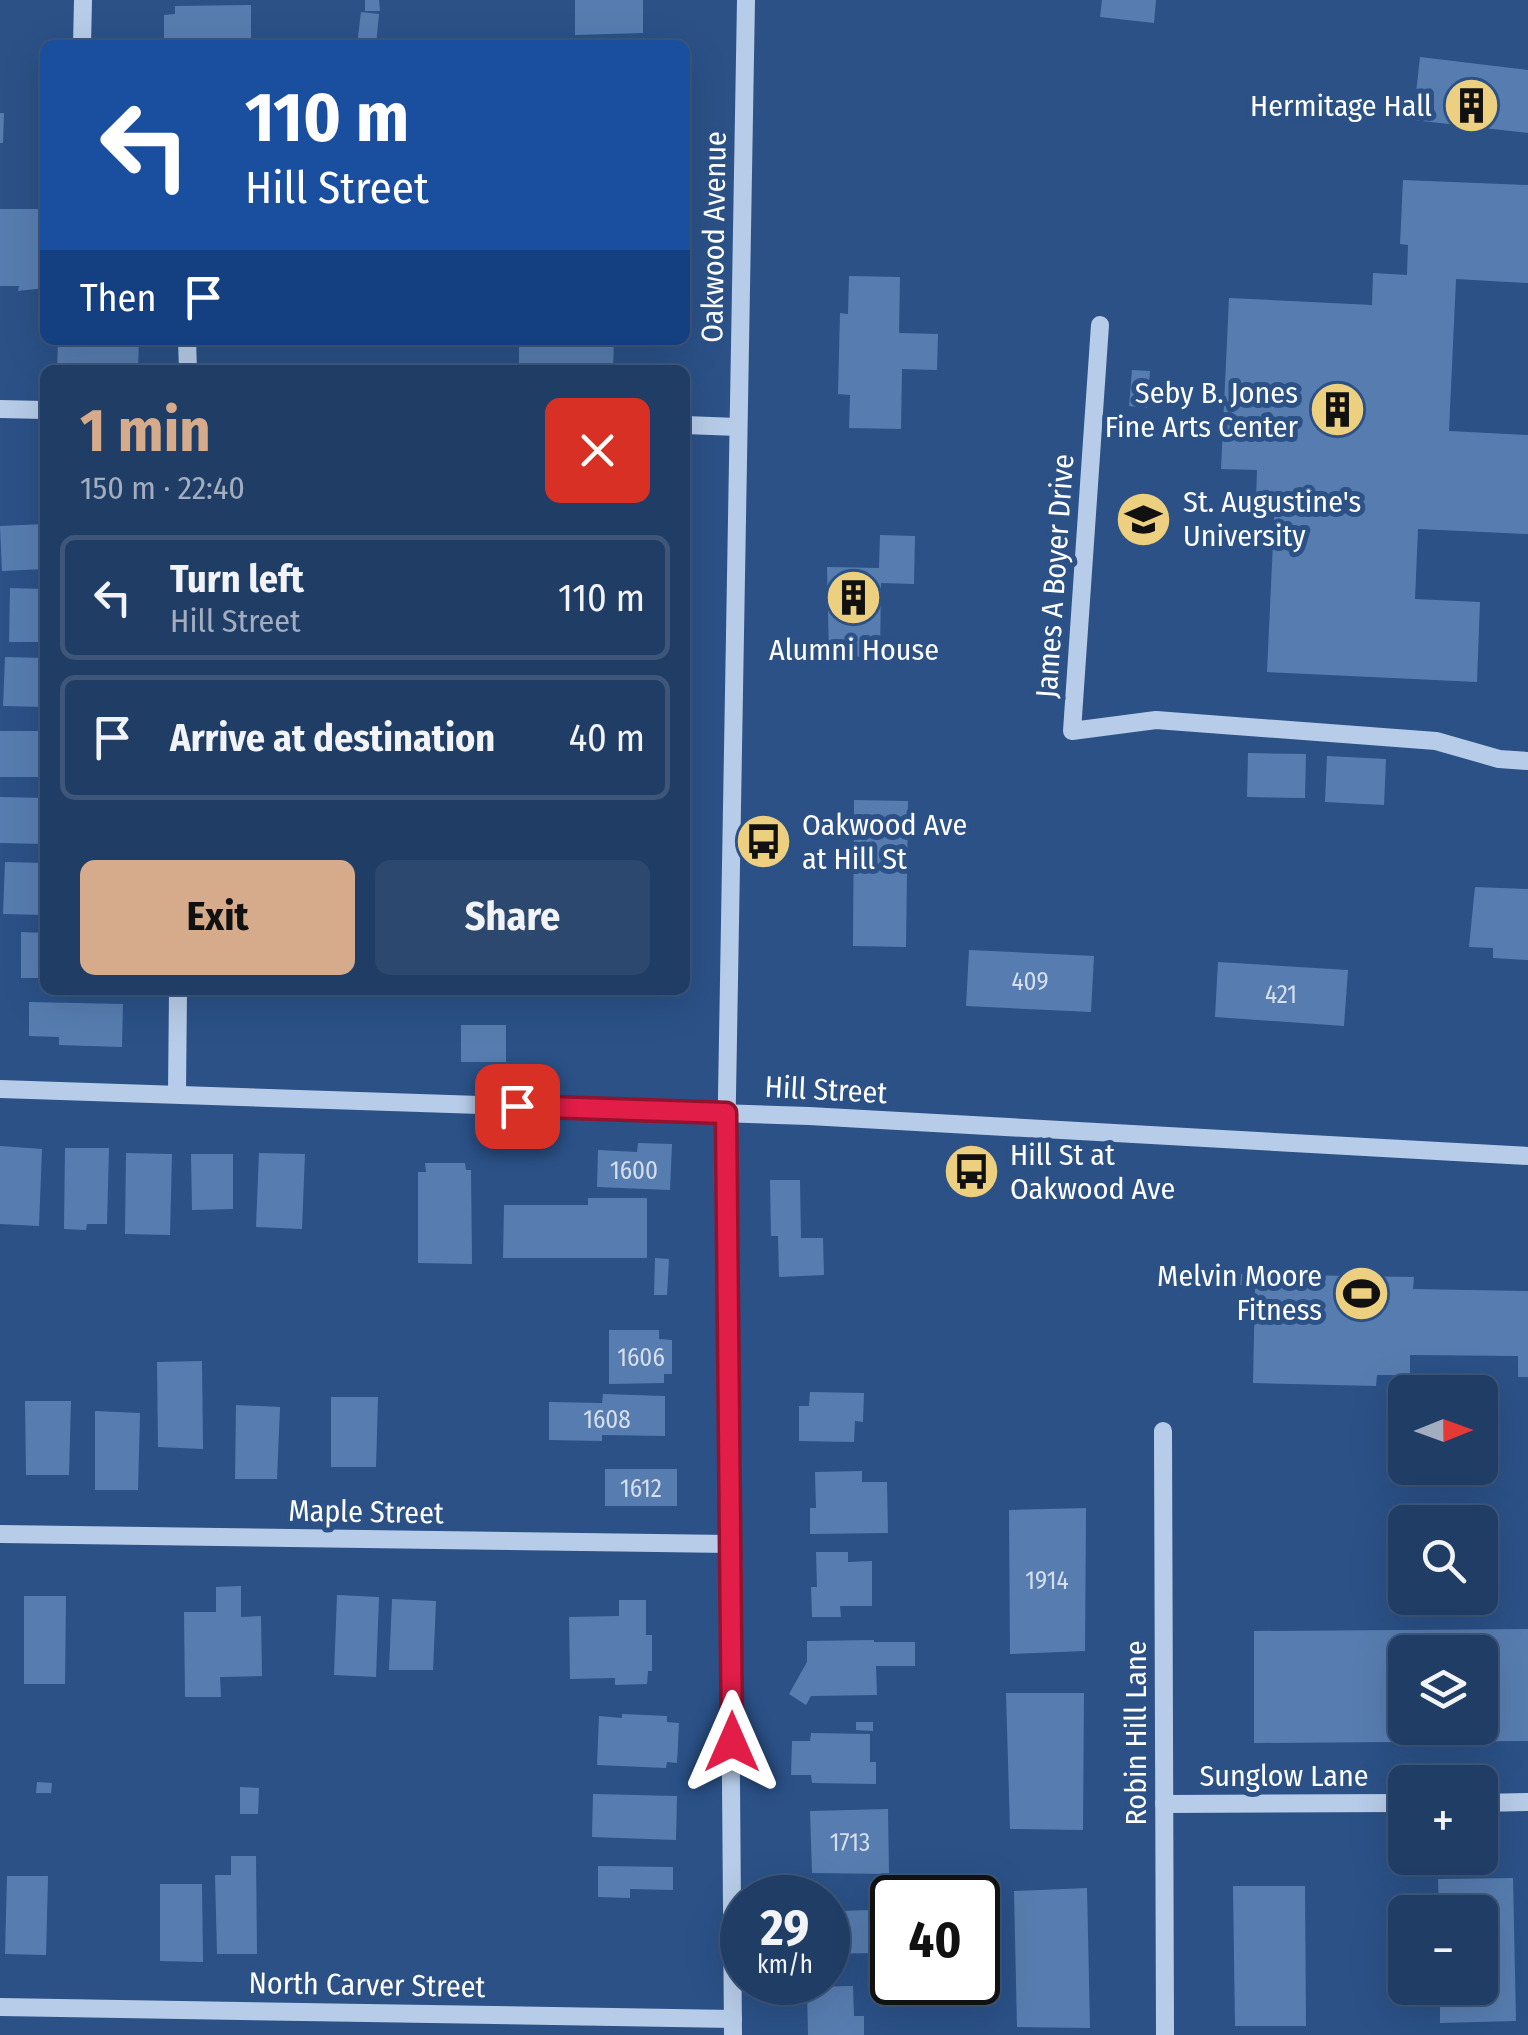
<!DOCTYPE html>
<meta charset="utf-8">
<style>
:root{--surface:#203d65;--page:#2d486e;--text:#f1f3f6;--muted:#a2aebf;--line:#3d5679;--accent:#d6ab8b}
body{margin:0;font-family:"Fira Sans Condensed",sans-serif;background:var(--page);color:var(--text);height:100vh;display:flex;flex-direction:column;font-size:38px;white-space:nowrap}
*{box-sizing:border-box;margin:0}
p{font-size:32px;color:var(--muted)}
.icon{flex:none;width:55px;height:55px;fill:none;stroke:currentColor;stroke-width:2;stroke-linecap:round;stroke-linejoin:round}
.map{position:relative;flex:1;overflow:hidden}
.drawer{position:absolute;left:40px;top:365px;width:650px;height:630px;display:flex;flex-direction:column;background:var(--surface);border-radius:15px;box-shadow:0 10px 40px #0002,0 0 0 2px var(--line)}
.drawer>*{flex:none}
.top-card{position:absolute;left:40px;top:40px;width:650px;height:305px;border-radius:15px;box-shadow:0 10px 40px #0002,0 0 0 2px var(--line);background:#1a4fa0;color:#fff;overflow:hidden}
.needle{width:65px;rotate:89deg}
.buttons{position:absolute;left:1388px;top:1375px;display:grid;gap:20px}
.buttons a{display:grid;place-items:center;width:110px;height:110px;border-radius:15px;background:var(--surface);box-shadow:0 10px 40px #0002,0 0 0 2px var(--line);font-size:50px}
.speed{position:absolute;left:720px;top:1875px;display:flex;gap:20px;font-size:50px;font-weight:700;text-align:center}
.speed>*{display:grid;place-content:center;width:130px;height:130px;border-radius:50%;background:var(--surface);box-shadow:0 10px 40px #0002,0 0 0 2px var(--line);line-height:1}
.speed small{font-size:25px;font-weight:400}
.speed .limit{border:5px solid #111;border-radius:15px;background:#fff;color:#111}
.pin{position:absolute;display:grid;place-items:center;width:85px;height:85px;color:#fff;margin:-42px;border-radius:20px;box-shadow:0 5px 15px #0006}
.me{position:absolute;width:110px;margin:-55px;rotate:0deg;stroke-linejoin:round;filter:drop-shadow(0 0 8px #0008)}
.turn{display:flex;align-items:center;gap:35px;height:210px;padding:0 40px;font-size:45px}
.turn .icon{width:130px;height:130px;stroke-width:2.5}
.turn b{display:block;font-size:70px;line-height:85px}
.then{display:flex;align-items:center;height:95px;padding:0 40px;background:#0003;gap:20px;font-size:38px}
.round{display:grid;place-items:center;flex:none;width:105px;height:105px;border-radius:15px;background:var(--page)}
.headline{display:flex;align-items:center;justify-content:space-between;height:170px;padding:0 40px}
h1{font-size:60px;font-weight:700;line-height:75px;color:var(--accent)}
.cta{display:flex;gap:20px;margin-top:auto;padding:20px 40px}
.cta a{flex:1;height:115px;border-radius:15px;background:var(--accent);color:#111;font-size:40px;font-weight:700;line-height:115px;text-align:center}
.cta a+a{background:var(--page);color:var(--text)}
ul{padding:0;list-style:none}
li{display:flex;align-items:center;gap:30px;height:125px;margin:0 20px 15px;padding:0 20px;border:5px solid var(--line);border-radius:15px}
li div{flex:1}
li b{display:block;font-size:38px}
li em{font-style:normal}
.map>svg:first-child{display:block}
.building{fill:#577db0;fill-rule:evenodd}
.lines{fill:none;stroke-linecap:round;stroke-linejoin:round}
.minor{stroke:#b7cce8;stroke-width:18}
.route-casing{stroke:#92132f;stroke-width:25}
.route{stroke:#e11d48;stroke-width:18}
.labels{text-anchor:middle;stroke-width:10;stroke-linejoin:round;paint-order:stroke}
.number-label{font-size:25px;fill:#d5deeb}
.poi-label{font-size:30px;fill:#fff;stroke:#2b5187;text-anchor:end}
.street-label{font-size:30px;fill:#fff;stroke:#2b5187}
</style>
<div class="map">
<svg width="1528" height="2035" viewBox="0 0 1528 2035">
<rect width="100%" height="100%" fill="#2b5187"/>
<!-- building -->
<g class="building">
<polygon points="365,0 379,0 380,11 365,11"/>
<polygon points="575,0 643,0 643,33 575,35"/>
<polygon points="1102,0 1156,0 1154,23 1100,17"/>
<polygon points="251,5 251,45 164,45 164,15 175,14 175,6"/>
<polygon points="361,12 379,14 376,45 357,45"/>
<polygon points="1420,57 1528,70 1528,133 1413,120"/>
<polygon points="0,113 4,113 3,143 0,143"/>
<polygon points="1403,180 1528,185 1528,283 1456,279 1449,431 1528,435 1528,534 1418,529 1415,599 1480,602 1477,682 1267,672 1275,499 1256,499 1257,470 1221,469 1229,298 1372,305 1373,273 1407,275 1408,245 1400,244"/>
<polygon points="0,209 45,209 45,288 18,291 19,286 0,286"/>
<polygon points="849,276 900,277 899,333 938,334 937,370 902,369 901,429 849,428 850,395 838,394 840,313 848,314"/>
<polygon points="58,340 139,340 138,370 57,370"/>
<polygon points="519,340 614,340 613,370 519,370"/>
<polygon points="1132,370 1150,371 1147,408 1129,406"/>
<polygon points="45,524 45,569 2,571 0,526"/>
<polygon points="880,535 915,536 914,584 881,583 880,657 829,656 827,567 879,568"/>
<polygon points="10,588 45,589 45,642 9,642"/>
<polygon points="5,657 45,658 45,707 3,706"/>
<rect x="0" y="731" width="45" height="46"/>
<polygon points="1248,753 1306,754 1305,798 1247,797"/>
<polygon points="1327,756 1386,759 1384,805 1325,802"/>
<polygon points="0,797 45,798 45,844 0,843"/>
<polygon points="854,800 908,801 906,947 853,946"/>
<polygon points="5,862 45,863 45,915 3,914"/>
<polygon points="1475,887 1528,889 1528,960 1493,958 1493,948 1469,947"/>
<polygon points="21,932 45,933 45,978 21,978"/>
<polygon points="969,950 1094,956 1091,1012 966,1006"/>
<polygon points="1218,962 1348,970 1344,1026 1215,1017"/>
<polygon points="29,1002 123,1004 122,1047 59,1045 59,1037 29,1036"/>
<rect x="461" y="1025" width="45" height="37"/>
<polygon points="638,1143 672,1144 670,1190 597,1187 598,1150 637,1152"/>
<polygon points="0,1146 42,1149 39,1226 0,1224"/>
<polygon points="65,1148 109,1148 107,1224 87,1224 86,1230 64,1229"/>
<polygon points="126,1153 172,1154 170,1235 125,1234"/>
<polygon points="259,1153 305,1154 302,1229 256,1227"/>
<polygon points="191,1154 233,1154 233,1209 192,1210"/>
<polygon points="425,1163 465,1163 466,1170 471,1170 472,1264 418,1263 418,1172 426,1172"/>
<polygon points="770,1180 800,1180 801,1238 823,1238 824,1275 779,1277 778,1236 771,1236"/>
<polygon points="588,1198 647,1198 647,1258 503,1258 504,1205 588,1205"/>
<polygon points="655,1258 669,1259 667,1295 654,1295"/>
<polygon points="1241,1274 1414,1277 1413,1289 1528,1291 1528,1377 1518,1377 1518,1356 1410,1355 1410,1375 1377,1375 1376,1386 1253,1383 1255,1285 1240,1285"/>
<polygon points="609,1330 659,1330 659,1339 672,1340 672,1374 664,1374 664,1383 609,1384"/>
<polygon points="202,1361 203,1449 158,1447 157,1362"/>
<polygon points="810,1392 864,1393 863,1422 855,1421 854,1442 799,1441 799,1406 809,1406"/>
<polygon points="603,1394 665,1396 665,1436 602,1435 602,1441 549,1440 549,1402 602,1403"/>
<polygon points="331,1397 378,1397 376,1467 331,1467"/>
<polygon points="25,1401 71,1401 69,1475 26,1475"/>
<polygon points="236,1405 280,1407 277,1479 235,1479"/>
<polygon points="95,1411 140,1413 138,1490 95,1490"/>
<rect x="605" y="1469" width="72" height="37"/>
<polygon points="862,1471 862,1482 887,1482 888,1533 810,1534 810,1508 816,1508 815,1472"/>
<polygon points="1086,1508 1085,1651 1010,1654 1009,1510"/>
<polygon points="816,1552 848,1552 848,1562 872,1561 872,1606 840,1606 841,1617 812,1617 811,1587 817,1587"/>
<polygon points="241,1586 241,1617 261,1616 262,1676 220,1677 221,1697 185,1697 184,1612 216,1612 216,1587"/>
<polygon points="337,1595 379,1597 376,1677 334,1675"/>
<polygon points="24,1596 66,1596 65,1684 24,1684"/>
<polygon points="392,1599 436,1601 433,1670 389,1670"/>
<polygon points="619,1600 646,1600 646,1635 652,1635 652,1671 648,1671 647,1684 615,1685 615,1678 570,1679 569,1617 619,1616"/>
<path d="M1528,1629V1741L1254,1743V1631ZM1405,1652H1480V1728H1405Z"/>
<polygon points="874,1640 874,1642 915,1642 915,1666 876,1666 877,1695 811,1696 806,1705 789,1694 807,1662 807,1641"/>
<polygon points="1006,1693 1084,1693 1083,1830 1010,1829"/>
<polygon points="622,1714 667,1716 667,1722 679,1723 677,1763 667,1762 666,1768 597,1765 599,1716 622,1718"/>
<polygon points="856,1722 873,1722 873,1731 856,1730"/>
<polygon points="811,1733 870,1734 870,1762 876,1762 876,1784 812,1783 811,1775 791,1775 792,1741 810,1741"/>
<polygon points="37,1782 52,1783 51,1793 36,1793"/>
<polygon points="240,1787 259,1788 258,1814 240,1814"/>
<polygon points="593,1794 677,1796 676,1840 592,1837"/>
<polygon points="888,1809 889,1874 812,1873 810,1811"/>
<polygon points="231,1856 256,1856 257,1954 217,1954 215,1875 231,1875"/>
<polygon points="598,1866 673,1867 673,1890 630,1889 630,1898 598,1897"/>
<polygon points="7,1876 48,1876 46,1955 5,1954"/>
<polygon points="1513,1878 1516,2021 1440,2023 1440,1988 1480,1988 1480,1912 1439,1912 1438,1879"/>
<polygon points="160,1884 202,1884 203,1962 160,1961"/>
<polygon points="1233,1886 1305,1886 1306,2026 1235,2026"/>
<polygon points="1087,1888 1090,2028 1017,2027 1014,1891"/>
<polygon points="828,1900 837,1900 838,1911 871,1910 873,1953 828,1954"/>
<polygon points="853,1986 854,2016 864,2016 864,2035 808,2035 807,1987"/>
</g>
<g class="lines">
<!-- minor -->
<g class="minor">
<polyline points="82,45 83,0"/>
<polyline points="1100,325 1072,731 1156,720 1436,741 1499,759 1528,761"/>
<polyline points="187,340 188,370"/>
<polyline points="0,409 45,410"/>
<polyline points="685,425 738,427"/>
<polyline points="0,1089 809,1116 1528,1156"/>
<polyline points="177,1093 178,990"/>
<polyline points="1163,1431 1165,2035"/>
<polyline points="0,1534 730,1544"/>
<polyline points="1480,1803 1528,1802"/>
<polyline points="1164,1804 1405,1803"/>
<polyline points="0,2007 733,2019"/>
<polyline points="733,2035 726,1153 746,0"/>
</g>
</g>
<g class="lines">
<defs>
<polyline id="route" points="517,1106 726,1113 732,1742"/>
</defs>
<!-- route casing -->
<use href="#route" class="route-casing"/>
<!-- route -->
<use href="#route" class="route"/>
</g>
<!-- icons -->
<defs>
<symbol id="building-disc" viewBox="-11 -11 22 22"><circle r="9.5" fill="#edd07f" stroke="#2b5187"/><path d="M-4-6H4V6H1V3H-1V6H-4ZM-2.5-4.3h1.7v1.8h-1.7ZM.8-4.3h1.7v1.8H.8ZM-2.5-1h1.7V.8h-1.7ZM.8-1h1.7V.8H.8Z" fill="#111"/></symbol>
<symbol id="university-disc" viewBox="-11 -11 22 22"><circle r="9.5" fill="#edd07f" stroke="#2b5187"/><path d="M0-5L7-2L0 1L-7-2ZM-4 1L0 2.5L4 1V4Q0 6-4 4Z" fill="#111"/></symbol>
<symbol id="bus-disc" viewBox="-11 -11 22 22"><circle r="9.5" fill="#edd07f" stroke="#2b5187"/><path d="M-5-6H5V4H4V6H2V4H-2V6H-4V4H-5ZM-3.5-4V0h7V-4ZM-3.5 1.2v1.5H-2V1.2ZM2 1.2v1.5H3.5V1.2Z" fill="#111"/></symbol>
<symbol id="stadium-disc" viewBox="-11 -11 22 22"><circle r="9.5" fill="#edd07f" stroke="#2b5187"/><path d="M0-5a6.5 5 0 1 0 0 10a6.5 5 0 1 0 0-10ZM-3.5-1.8h7v3.6h-7Z" fill="#111"/></symbol>
</defs>
<g fill-rule="evenodd">
<use href="#building-disc" x="1440" y="74" width="63" height="63"/>
<use href="#building-disc" x="1306" y="378" width="63" height="63"/>
<use href="#university-disc" x="1112" y="488" width="63" height="63"/>
<use href="#building-disc" x="822" y="566" width="63" height="63"/>
<use href="#bus-disc" x="732" y="810" width="63" height="63"/>
<use href="#bus-disc" x="940" y="1140" width="63" height="63"/>
<use href="#stadium-disc" x="1330" y="1262" width="63" height="63"/>
</g>
<g class="labels">
<!-- number labels -->
<g class="number-label">
<text x="1030" y="990">409</text>
<text x="1281" y="1003">421</text>
<text x="634" y="1179">1600</text>
<text x="641" y="1366">1606</text>
<text x="607" y="1428">1608</text>
<text x="641" y="1497">1612</text>
<text x="1047" y="1589">1914</text>
<text x="850" y="1851">1713</text>
</g>
<!-- poi labels -->
<g class="poi-label">
<text x="1432" y="116">Hermitage Hall</text>
<text x="1298" y="403">Seby B. Jones<tspan x="1298" dy="34">Fine Arts Center</tspan></text>
<text x="1183" y="512" text-anchor="start">St. Augustine's<tspan x="1183" dy="34">University</tspan></text>
<text x="854" y="660" text-anchor="middle">Alumni House</text>
<text x="802" y="835" text-anchor="start">Oakwood Ave<tspan x="802" dy="34">at Hill St</tspan></text>
<text x="1010" y="1165" text-anchor="start">Hill St at<tspan x="1010" dy="34">Oakwood Ave</tspan></text>
<text x="1322" y="1286">Melvin Moore<tspan x="1322" dy="34">Fitness</tspan></text>
</g>
<!-- street labels -->
<g class="street-label">
<text transform="translate(714 237) rotate(-89)" y="10">Oakwood Avenue</text>
<text transform="translate(1055 576) rotate(-86)" y="10">James A Boyer Drive</text>
<text transform="translate(826 1090) rotate(3)" y="10">Hill Street</text>
<text transform="translate(366 1512) rotate(1)" y="10">Maple Street</text>
<text transform="translate(1136 1733) rotate(-90)" y="10">Robin Hill Lane</text>
<text x="1284" y="1786">Sunglow Lane</text>
<text transform="translate(367 1985) rotate(1)" y="10">North Carver Street</text>
</g>
</g>
</svg>
<div class="buttons">
<a><svg class="needle" viewBox="-14 -14 28 28"><path d="M0-13l5 13h-10z" fill="#e53935"/><path d="M0 13l5-13h-10z" fill="#a2aebf"/></svg></a>
<a><svg class="icon" aria-label="search" viewBox="0 0 24 24"><circle cx="10" cy="10" r="6"/><path d="M15 15l6 6"/></svg></a>
<a><svg class="icon" aria-label="layers" viewBox="0 0 24 24"><path d="M12 4l9 5-9 5-9-5zM3 14l9 5 9-5"/></svg></a>
<a>+</a>
<a>−</a>
</div>
<div class="speed"><div>29<small>km/h</small></div><div class="limit">40</div></div>
<div class="pin" style="left:517px;top:1106px;background:#d93025"><svg class="icon" aria-label="arrive" viewBox="0 0 24 24"><path d="M6 21V4h12l-3 4 3 4H6"/></svg></div>
<svg class="me" style="left:732px;top:1742px" viewBox="-20 -20 40 40"><path d="M0-17L14 15 0 8-14 15z" fill="#e11d48" stroke="#fff" stroke-width="4"/></svg>
<div class="top-card">
<div class="turn"><svg class="icon" aria-label="left" viewBox="0 0 24 24"><path d="M17 20v-9H6M10 6l-5 5 5 5"/></svg><div><b>110 m</b>Hill Street</div></div>
<div class="then">Then<svg class="icon" aria-label="arrive" viewBox="0 0 24 24"><path d="M6 21V4h12l-3 4 3 4H6"/></svg></div>
</div>
<section class="drawer">
<div class="headline"><div><h1>1 min</h1><p>150 m · 22:40</p></div><a class="round" style="background:#d93025;color:#fff"><svg class="icon" aria-label="close" viewBox="0 0 24 24"><path d="M6 6l12 12M18 6L6 18"/></svg></a></div>
<ul>
<li><svg class="icon" aria-label="left" viewBox="0 0 24 24"><path d="M17 20v-9H6M10 6l-5 5 5 5"/></svg><div><b>Turn left</b><p>Hill Street</p></div><em>110 m</em></li>
<li><svg class="icon" aria-label="arrive" viewBox="0 0 24 24"><path d="M6 21V4h12l-3 4 3 4H6"/></svg><div><b>Arrive at destination</b></div><em>40 m</em></li>
</ul>
<div class="cta"><a>Exit</a><a>Share</a></div>
</section>
</div>
